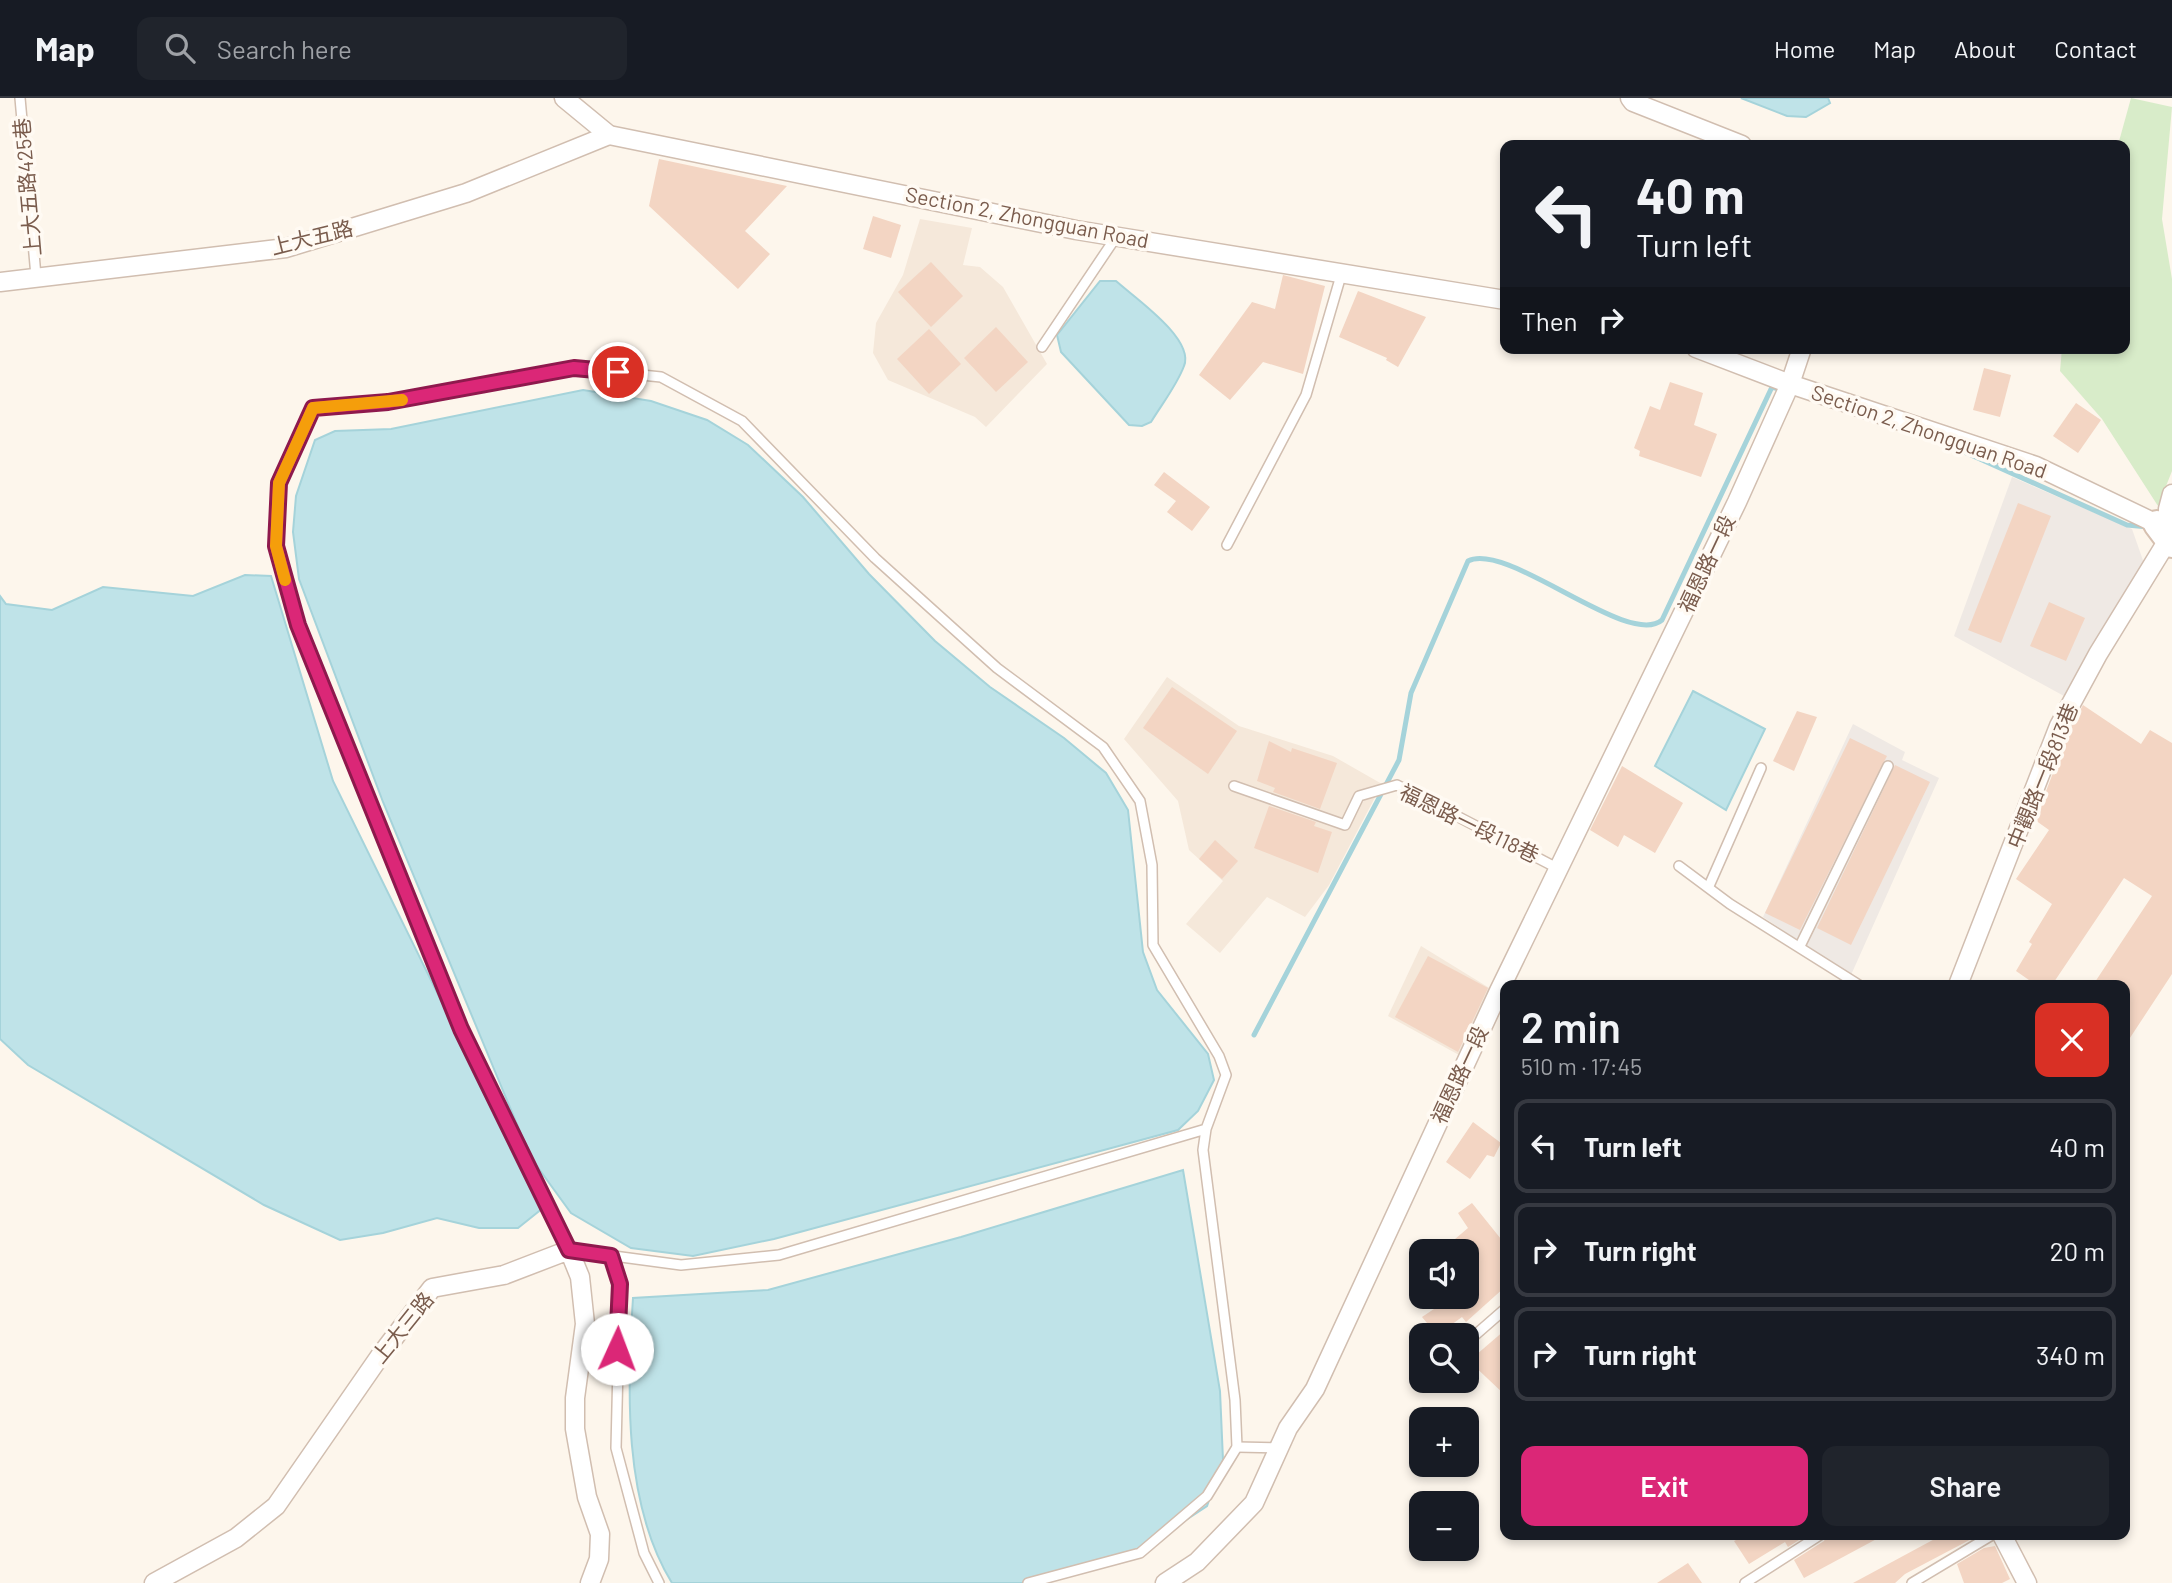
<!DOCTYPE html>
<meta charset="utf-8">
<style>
:root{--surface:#171b24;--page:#20242c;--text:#f1f3f6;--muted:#9ea1a6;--line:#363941;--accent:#db2777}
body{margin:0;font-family:Barlow,"Noto Sans TC",sans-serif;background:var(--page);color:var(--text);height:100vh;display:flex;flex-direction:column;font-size:26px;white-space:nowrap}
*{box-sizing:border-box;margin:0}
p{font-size:23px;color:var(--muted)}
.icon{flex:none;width:38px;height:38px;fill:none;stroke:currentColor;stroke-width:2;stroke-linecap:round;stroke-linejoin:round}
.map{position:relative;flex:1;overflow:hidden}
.drawer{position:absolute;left:1500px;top:882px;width:630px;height:560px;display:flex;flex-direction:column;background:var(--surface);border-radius:14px;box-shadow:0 4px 10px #0003}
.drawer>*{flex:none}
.banner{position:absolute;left:1500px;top:42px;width:630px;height:214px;border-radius:14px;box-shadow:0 4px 10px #0003;background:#171b24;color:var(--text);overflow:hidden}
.buttons{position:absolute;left:1409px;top:1141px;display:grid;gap:14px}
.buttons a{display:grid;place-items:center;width:70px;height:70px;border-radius:14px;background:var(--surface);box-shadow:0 4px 10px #0003;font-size:35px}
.pin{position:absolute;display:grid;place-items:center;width:60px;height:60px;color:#fff;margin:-30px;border:4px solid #fff;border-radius:50%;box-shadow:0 2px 7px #0007}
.me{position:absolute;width:77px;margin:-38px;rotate:2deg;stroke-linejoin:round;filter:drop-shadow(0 0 5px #0008)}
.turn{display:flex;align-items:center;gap:24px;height:147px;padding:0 21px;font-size:32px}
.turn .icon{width:91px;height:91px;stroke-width:2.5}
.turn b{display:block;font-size:49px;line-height:60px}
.then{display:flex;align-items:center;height:66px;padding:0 21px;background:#0003;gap:14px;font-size:26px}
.round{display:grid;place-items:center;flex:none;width:74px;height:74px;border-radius:14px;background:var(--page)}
.headline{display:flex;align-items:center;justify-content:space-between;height:119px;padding:0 21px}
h1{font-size:42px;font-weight:600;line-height:52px}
.primary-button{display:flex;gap:14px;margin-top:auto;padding:14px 21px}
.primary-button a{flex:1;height:80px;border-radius:14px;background:var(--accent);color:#fff;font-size:28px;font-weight:600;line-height:80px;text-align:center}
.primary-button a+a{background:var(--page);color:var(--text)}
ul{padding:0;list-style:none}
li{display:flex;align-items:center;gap:21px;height:94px;margin:0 14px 10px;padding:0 7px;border:4px solid var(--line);border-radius:14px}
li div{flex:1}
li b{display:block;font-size:26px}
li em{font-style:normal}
header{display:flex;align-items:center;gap:42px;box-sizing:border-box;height:98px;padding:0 35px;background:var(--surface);border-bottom:2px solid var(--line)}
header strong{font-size:33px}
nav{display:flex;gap:38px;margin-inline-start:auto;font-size:24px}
.search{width:490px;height:63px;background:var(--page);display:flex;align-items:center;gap:18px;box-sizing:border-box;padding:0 24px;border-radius:14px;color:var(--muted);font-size:26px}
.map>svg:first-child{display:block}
.residential{fill:#f5e8da}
.industrial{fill:#efe9e4}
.green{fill:#d8ecc9}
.water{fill:#bfe3e8;stroke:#a5d3da;stroke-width:2}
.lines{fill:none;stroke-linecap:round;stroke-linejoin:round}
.stream{stroke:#a5d3da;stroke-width:5}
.building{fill:#f3d5c3}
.lane-casing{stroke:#d1beb0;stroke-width:12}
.street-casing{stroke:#d1beb0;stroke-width:21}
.secondary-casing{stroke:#d6c0b0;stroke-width:30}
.lane{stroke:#fff;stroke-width:9}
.street{stroke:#fff;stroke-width:18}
.secondary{stroke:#fff;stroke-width:26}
.route-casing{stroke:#8e194d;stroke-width:18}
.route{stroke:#db2777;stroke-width:12}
.slow{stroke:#f59e0b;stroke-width:12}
.labels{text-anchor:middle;stroke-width:7;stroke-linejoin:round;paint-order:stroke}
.street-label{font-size:21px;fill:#7a5c4d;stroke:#fffaf3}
</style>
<header>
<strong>Map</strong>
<div class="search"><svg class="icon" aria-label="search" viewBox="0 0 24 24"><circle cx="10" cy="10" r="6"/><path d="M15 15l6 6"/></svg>Search here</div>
<nav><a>Home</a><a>Map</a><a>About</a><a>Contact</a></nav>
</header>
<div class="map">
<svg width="2172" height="1485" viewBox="0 0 2172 1485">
<rect width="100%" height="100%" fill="#fdf6ec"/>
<!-- residential -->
<g class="residential">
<polygon points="920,121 972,130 963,167 980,169 1003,189 1047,266 986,329 975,319 888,282 873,255 876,225 903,177"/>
<polygon points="1167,579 1239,628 1333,658 1382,686 1329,787 1305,819 1267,799 1220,855 1186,826 1223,783 1189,752 1178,703 1124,641"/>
<polygon points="1421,848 1491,891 1459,957 1388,918"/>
</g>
<!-- industrial -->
<g class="industrial">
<polygon points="2012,379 2132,431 2146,471 2064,598 1954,538"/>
<polygon points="1853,626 1905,654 1902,662 1939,680 1851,877 1763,819"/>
</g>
<!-- green -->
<polygon class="green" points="2131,0 2172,9 2162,121 2172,181 2172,373 2158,408 2102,321 2060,273 2062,250 2124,250 2124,47 2118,47"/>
<!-- water -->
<g class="water">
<polygon points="1741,0 1828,0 1830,5 1806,19 1787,18"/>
<path d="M1100,183H1116C1135,200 1195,241 1184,268C1177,287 1162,306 1151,324L1142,328L1129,327L1061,254L1057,237Z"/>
<polygon points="583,292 651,303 707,322 748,347 803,399 869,476 935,543 990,589 1064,640 1106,675 1128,712 1143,854 1157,892 1208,956 1214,982 1198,1013 1178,1032 774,1141 693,1158 631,1150 571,1115 531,1060 383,704 299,481 293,434 296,398 315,342 335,333 391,331"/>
<polygon points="245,477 271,478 333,683 543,1110 518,1130 479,1130 437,1120 383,1135 340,1142 264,1107 28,967 0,941 0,498 6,506 52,512 103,489 193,498"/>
<polygon points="1693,593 1765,631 1726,712 1655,668"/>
<path d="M1183,1072L1220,1293L1223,1362L1207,1408L1151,1445L1091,1472L1026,1485H672C623,1406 627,1290 633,1200L768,1192L961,1139Z"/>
</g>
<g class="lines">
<!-- stream -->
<g class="stream">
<polyline points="1951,348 2127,427 2148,429"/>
<path d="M1254,937L1399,662L1411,595L1468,463C1508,443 1628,551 1662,522L1772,289L1782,292"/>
</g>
</g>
<!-- building -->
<g class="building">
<polygon points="659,61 787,88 745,133 770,156 738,191 649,108"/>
<polygon points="873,118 901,127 891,160 863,151"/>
<polygon points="931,164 963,198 931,229 898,194"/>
<polygon points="1283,177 1325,188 1303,276 1263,264 1230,302 1199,277 1252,204 1275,211"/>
<polygon points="1358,193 1426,219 1398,269 1386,262 1387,260 1339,239"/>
<polygon points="996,229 1028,264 996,294 964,260"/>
<polygon points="929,231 961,266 929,296 897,261"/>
<polygon points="1984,270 2011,277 2000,319 1973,312"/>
<polygon points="1670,284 1703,295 1694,327 1717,336 1701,379 1639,358 1640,353 1634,350 1650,308 1660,312"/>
<polygon points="2076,305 2101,322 2078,355 2053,338"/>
<polygon points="1164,374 1210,409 1192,433 1167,414 1176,403 1154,387"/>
<polygon points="2018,405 2051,418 2001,545 1968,532"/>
<polygon points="2049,504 2085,520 2066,563 2030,548"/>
<polygon points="1172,589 1237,633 1208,676 1143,630"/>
<polygon points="2083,607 2141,646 2150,632 2172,645 2172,876 2124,949 2124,887 2093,887 2152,798 2124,780 2052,887 2036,887 2016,873 2032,846 2029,844 2052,806 2016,781 2049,732 2035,722 2069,633"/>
<polygon points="1797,613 1817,619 1794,673 1773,663"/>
<polygon points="1850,640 1887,658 1800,832 1765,815"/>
<polygon points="1269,643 1291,654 1292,650 1337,665 1320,711 1273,694 1275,690 1257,683"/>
<polygon points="1895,667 1930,684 1851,847 1817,830"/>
<polygon points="1622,668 1683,705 1655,755 1624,737 1618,749 1590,732"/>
<polygon points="1269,708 1316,724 1314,728 1332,734 1318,775 1254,750"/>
<polygon points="1215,742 1238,763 1222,781 1199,761"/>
<polygon points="1428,858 1488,890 1458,954 1395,919"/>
<polygon points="1473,1024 1501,1045 1494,1059 1487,1057 1470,1081 1446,1064"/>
<polygon points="1472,1105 1505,1146 1505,1189 1466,1224 1462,1219 1437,1237 1422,1219 1452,1199 1466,1199 1466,1153 1441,1153 1468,1130 1458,1115"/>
<polygon points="1505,1232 1505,1297 1469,1263"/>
<polygon points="1746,1437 1807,1437 1788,1449 1785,1444 1749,1466 1734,1443"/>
<polygon points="1827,1437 1884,1437 1804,1480 1794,1462 1824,1443"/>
<polygon points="1942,1437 1979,1437 1905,1476 1895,1485 1853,1485"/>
<polygon points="1995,1448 2010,1481 2002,1485 1964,1485 1957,1466 1984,1450"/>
<polygon points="1688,1465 1702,1485 1657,1485"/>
</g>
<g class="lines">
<defs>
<g id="lane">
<polyline points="20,0 36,178"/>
<polyline points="1042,249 1116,139"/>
<polyline points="1227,447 1306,297 1342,174"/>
<polyline points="1234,688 1345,727 1359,698 1397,687 1559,771"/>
<polyline points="1679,768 1730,806 1859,887"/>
<polyline points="1709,788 1761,670"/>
<polyline points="1800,848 1888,668"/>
<polyline points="611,1158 620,1186 616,1350 644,1455 659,1485"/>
<polyline points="1466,1245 1505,1211"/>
<polyline points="1237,1349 1278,1350"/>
<polyline points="1028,1485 1140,1455 1207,1398 1237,1349 1235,1302 1203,1052 1206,1031 1226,977 1219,958 1153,847 1152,767 1140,703 1103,649 997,570 875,460 742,323 661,279 574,270 388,305 313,310 279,385 276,448 298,527 462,931 569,1152 681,1167 779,1157 1206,1031"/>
<polyline points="1745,1485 1820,1437"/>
<polyline points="1912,1485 1992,1437"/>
</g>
<g id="street">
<polyline points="564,0 609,37 1076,132 1505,202"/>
<polyline points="1630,0 1633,4 1742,47"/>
<polyline points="0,184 286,150 466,95 609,37"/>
<polyline points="1696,250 1790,286 2036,368 2157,426"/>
<polyline points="1958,887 2059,628 2098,556 2168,442 2168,411 2172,396"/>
<polyline points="2002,1437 2027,1485"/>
<polyline points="154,1485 236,1440 276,1408 380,1258 432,1190 504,1177 569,1152 580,1179 585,1226 575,1300 575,1331 587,1399 600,1436 599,1461 590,1485"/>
<polyline points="1165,1485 1197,1464 1254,1405 1288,1330 1315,1291 1499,893 1737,404 1790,286 1802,250"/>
</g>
<polyline id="secondary" points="2157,426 2172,446"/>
</defs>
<!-- lane casing -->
<use href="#lane" class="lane-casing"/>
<!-- street casing -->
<use href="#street" class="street-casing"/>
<!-- secondary casing -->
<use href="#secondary" class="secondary-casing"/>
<!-- lane -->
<use href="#lane" class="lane"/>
<!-- street -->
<use href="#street" class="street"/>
<!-- secondary -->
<use href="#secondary" class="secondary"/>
</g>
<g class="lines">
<defs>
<polyline id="route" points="617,1251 620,1186 611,1158 569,1152 461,931 298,527 276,448 279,385 313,310 388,304 574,270 618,274"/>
</defs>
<!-- route casing -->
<use href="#route" class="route-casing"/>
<!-- route -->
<use href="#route" class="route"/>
<!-- slow -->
<polyline class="slow" points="285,482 276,448 279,385 313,310 402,302"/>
</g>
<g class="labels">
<!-- street labels -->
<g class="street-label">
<text transform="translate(28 89) rotate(-95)" y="7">上大五路425巷</text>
<text transform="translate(1027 120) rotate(11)" y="7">Section 2, Zhongguan Road</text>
<text transform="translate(312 140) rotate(-14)" y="7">上大五路</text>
<text transform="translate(1929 334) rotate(19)" y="7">Section 2, Zhongguan Road</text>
<text transform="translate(1707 466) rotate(-65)" y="7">福恩路一段</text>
<text transform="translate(2043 678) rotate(-68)" y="7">中觀路一段813巷</text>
<text transform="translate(1469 726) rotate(26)" y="7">福恩路一段118巷</text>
<text transform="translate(1460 977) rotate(-65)" y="7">福恩路一段</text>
<text transform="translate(403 1230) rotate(-51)" y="7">上大三路</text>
</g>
</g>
</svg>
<div class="buttons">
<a><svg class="icon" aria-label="sound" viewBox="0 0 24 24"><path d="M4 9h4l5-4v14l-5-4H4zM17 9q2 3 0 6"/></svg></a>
<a><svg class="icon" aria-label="search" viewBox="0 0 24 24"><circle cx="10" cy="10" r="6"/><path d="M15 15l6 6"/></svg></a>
<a>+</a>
<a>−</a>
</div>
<div class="pin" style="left:618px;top:274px;background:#d93025"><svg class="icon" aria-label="arrive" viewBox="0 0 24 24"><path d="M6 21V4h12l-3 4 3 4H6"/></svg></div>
<svg class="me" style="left:617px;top:1251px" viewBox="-20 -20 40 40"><circle r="19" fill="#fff"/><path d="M0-13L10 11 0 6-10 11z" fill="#db2777"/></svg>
<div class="banner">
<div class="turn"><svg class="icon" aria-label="left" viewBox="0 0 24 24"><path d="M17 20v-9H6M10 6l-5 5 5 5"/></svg><div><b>40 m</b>Turn left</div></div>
<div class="then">Then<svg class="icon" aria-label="right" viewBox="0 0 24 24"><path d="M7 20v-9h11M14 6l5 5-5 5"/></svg></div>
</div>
<section class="drawer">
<div class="headline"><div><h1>2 min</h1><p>510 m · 17:45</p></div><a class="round" style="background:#d93025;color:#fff"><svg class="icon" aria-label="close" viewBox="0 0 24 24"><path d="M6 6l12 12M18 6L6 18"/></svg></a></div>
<ul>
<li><svg class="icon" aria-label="left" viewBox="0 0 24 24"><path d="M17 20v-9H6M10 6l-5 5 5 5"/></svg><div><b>Turn left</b></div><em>40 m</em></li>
<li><svg class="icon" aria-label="right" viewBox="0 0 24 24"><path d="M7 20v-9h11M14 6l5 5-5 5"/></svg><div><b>Turn right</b></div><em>20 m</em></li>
<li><svg class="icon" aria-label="right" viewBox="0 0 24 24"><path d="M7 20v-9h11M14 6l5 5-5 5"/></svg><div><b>Turn right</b></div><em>340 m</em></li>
</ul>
<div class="primary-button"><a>Exit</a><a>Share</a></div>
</section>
</div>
